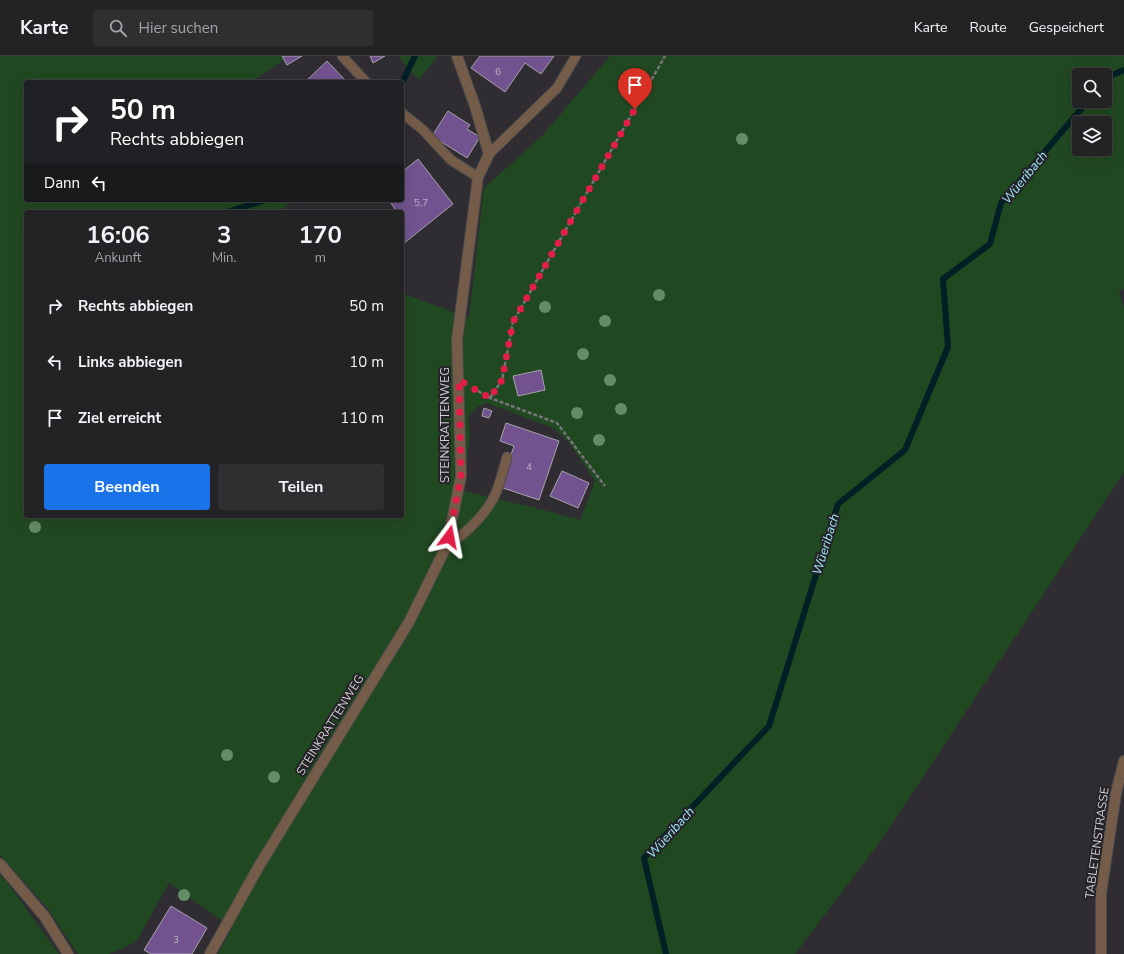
<!DOCTYPE html>
<html lang="de">
<meta charset="utf-8">
<style>
:root{--surface:#232225;--page:#2f2f32;--text:#f1f3f6;--muted:#a3a4a7;--line:#403f42;--accent:#1a73e8}
body{margin:0;font-family:"Nunito Sans",sans-serif;background:var(--page);color:var(--text);height:100vh;display:flex;flex-direction:column;font-size:15px;white-space:nowrap}
*{box-sizing:border-box;margin:0}
p{font-size:13px;color:var(--muted)}
.icon{flex:none;width:22px;height:22px;fill:none;stroke:currentColor;stroke-width:2;stroke-linecap:round;stroke-linejoin:round}
.map{position:relative;flex:1;overflow:hidden}
.panel{position:absolute;left:24px;top:154px;width:380px;height:308px;display:flex;flex-direction:column;background:var(--surface);border-radius:4px;box-shadow:0 4px 16px #0002,0 0 0 1px var(--line)}
.panel>*{flex:none}
.top-card{position:absolute;left:24px;top:24px;width:380px;height:122px;border-radius:4px;box-shadow:0 4px 16px #0002,0 0 0 1px var(--line);background:#202124;color:#fff;overflow:hidden}
.controls{position:absolute;left:1072px;top:12px;display:grid;gap:8px}
.controls a{display:grid;place-items:center;width:40px;height:40px;border-radius:4px;background:var(--surface);box-shadow:0 4px 16px #0002,0 0 0 1px var(--line);font-size:20px}
.pin{position:absolute;display:grid;place-items:center;width:34px;height:34px;color:#fff;margin:-41px -17px;border-radius:50% 50% 50% 0;rotate:-45deg;box-shadow:0 0 4px #0007}
.pin .icon{rotate:45deg}
.me{position:absolute;width:44px;margin:-22px;rotate:13deg;stroke-linejoin:round;filter:drop-shadow(0 0 3px #0008)}
.turn{display:flex;align-items:center;gap:14px;height:84px;padding:0 20px;font-size:18px}
.turn .icon{width:52px;height:52px;stroke-width:2.5}
.turn b{display:block;font-size:28px;line-height:34px}
.then{display:flex;align-items:center;height:38px;padding:0 20px;background:#0003;gap:8px;font-size:15px}
.eta{display:flex;justify-content:space-evenly;align-items:center;height:68px;text-align:center}
.eta b{font-size:24px;font-weight:700;line-height:28px}
.cta{display:flex;gap:8px;margin-top:auto;padding:8px 20px}
.cta a{flex:1;height:46px;border-radius:4px;background:var(--accent);color:#fff;font-size:16px;font-weight:700;line-height:46px;text-align:center}
.cta a+a{background:var(--page);color:var(--text)}
ul{padding:0;list-style:none}
li{display:flex;align-items:center;gap:12px;height:56px;padding:0 20px}
li div{flex:1}
li b{display:block;font-size:15px}
li em{font-style:normal}
header{display:flex;align-items:center;gap:24px;box-sizing:border-box;height:56px;padding:0 20px;background:var(--surface);border-bottom:1px solid var(--line)}
header strong{font-size:19px}
nav{display:flex;gap:22px;margin-inline-start:auto;font-size:14px}
.search{width:280px;height:36px;background:var(--page);display:flex;align-items:center;gap:10px;box-sizing:border-box;padding:0 14px;border-radius:4px;color:var(--muted);font-size:15px}
.map>svg:first-child{display:block}
.green{fill:#214921;fill-rule:evenodd}
.lines{fill:none;stroke-linecap:round;stroke-linejoin:round}
.stream{stroke:#002026;stroke-width:6}
.building{fill:#72538f;stroke:#a5a2a8}
.service-casing{stroke:#4c4b4e;stroke-width:11}
.minor-casing{stroke:#4c4b4e;stroke-width:12}
.path{stroke:#777579;stroke-width:2.5;stroke-dasharray:4 2;stroke-linecap:butt}
.service{stroke:#755c48;stroke-width:9}
.minor{stroke:#755c48;stroke-width:10}
.tree{fill:#658d65}
.route{stroke:#e11d48;stroke-width:7;stroke-dasharray:0 12.6}
.labels{text-anchor:middle;stroke-width:4;stroke-linejoin:round;paint-order:stroke}
.number-label{font-size:10px;fill:#bab2c3}
.street-label{font-size:12px;fill:#d2d1d4;stroke:#252328}
.water-label{font-size:13px;font-style:italic;fill:#9be7f7;stroke:#252328}
</style>
<header>
<strong>Karte</strong>
<div class="search"><svg class="icon" aria-label="search" viewBox="0 0 24 24"><circle cx="10" cy="10" r="6"/><path d="M15 15l6 6"/></svg>Hier suchen</div>
<nav><a>Karte</a><a>Route</a><a>Gespeichert</a></nav>
</header>
<div class="map">
<svg width="1124" height="898" viewBox="0 0 1124 898">
<rect width="100%" height="100%" fill="#2f2d31"/>
<!-- green -->
<g class="green">
<path d="M0,0H282L284,4L256,23V26H26V144H294L280,156H26V460H402V237L469,262L484,132L543,79L610,0H1124V232L1119,236L1124,253V416L882,783L795,898H218L232,872L169,827L136,886L109,898H78L48,853L0,799ZM1079,19H1105V45H1079ZM1079,67H1105V93H1079ZM487,347L553,372L568,385L595,425L580,464L540,453L463,435L470,378L468,361L477,351Z"/>
<polygon points="401,0 438,0 419,24 400,3"/>
<polygon points="0,819 7,826 59,898 0,898"/>
</g>
<g class="lines">
<!-- stream -->
<g class="stream">
<polyline points="1105,25 1110,20 1124,14"/>
<polyline points="402,27 415,0"/>
<polyline points="227,156 266,144"/>
<polyline points="666,898 644,802 769,670 838,448 905,394 948,291 943,223 990,188 1001,147 1088,45"/>
</g>
</g>
<!-- building -->
<g class="building">
<polygon points="282,0 302,0 287,9"/>
<polygon points="370,0 385,0 373,7"/>
<polygon points="480,0 554,0 541,18 525,7 505,36 471,12"/>
<polygon points="327,5 347,26 305,26"/>
<polygon points="448,55 470,69 467,73 480,81 467,102 432,80"/>
<polygon points="418,103 453,148 403,188 402,156 397,156 389,144 402,144 402,116"/>
<polygon points="541,314 545,334 518,340 513,320"/>
<polygon points="484,352 492,355 489,362 482,360"/>
<polygon points="506,367 559,385 539,444 500,431 514,390 500,385"/>
<polygon points="562,415 589,427 578,452 550,440"/>
<polygon points="171,850 207,872 192,898 151,898 144,894"/>
</g>
<g class="lines">
<defs>
<g id="service">
<polyline points="342,0 366,26"/>
<polyline points="402,57 422,73 451,104 478,121"/>
<polyline points="489,98 557,32 576,0"/>
<path d="M447,489C466,478 489,456 497,434C501,423 504,412 507,401"/>
</g>
<g id="minor">
<polyline points="0,808 45,861 68,898"/>
<polyline points="210,898 259,810 409,566 447,489 461,420 457,284 478,121 489,98 475,50 457,0"/>
<polyline points="1101,898 1101,837 1116,737 1124,705"/>
</g>
</defs>
<!-- service casing -->
<use href="#service" class="service-casing"/>
<!-- minor casing -->
<use href="#minor" class="minor-casing"/>
<!-- path -->
<g class="path">
<polyline points="473,332 490,342 557,367 605,430"/>
<polyline points="490,342 502,324 513,266 665,0"/>
</g>
<!-- service -->
<use href="#service" class="service"/>
<!-- minor -->
<use href="#minor" class="minor"/>
</g>
<!-- trees -->
<g class="tree">
<circle cx="742" cy="83" r="6"/>
<circle cx="659" cy="239" r="6"/>
<circle cx="545" cy="251" r="6"/>
<circle cx="605" cy="265" r="6"/>
<circle cx="583" cy="298" r="6"/>
<circle cx="610" cy="324" r="6"/>
<circle cx="621" cy="353" r="6"/>
<circle cx="577" cy="357" r="6"/>
<circle cx="599" cy="384" r="6"/>
<circle cx="35" cy="471" r="6"/>
<circle cx="227" cy="699" r="6"/>
<circle cx="274" cy="721" r="6"/>
<circle cx="184" cy="839" r="6"/>
</g>
<g class="lines">
<!-- route -->
<polyline class="route" points="449,481 461,420 459,324 490,342 502,324 513,266 635,53"/>
</g>
<g class="labels">
<!-- number labels -->
<g class="number-label">
<text x="498" y="19">6</text>
<text x="421" y="150">5,7</text>
<text x="529" y="414">4</text>
<text x="176" y="887">3</text>
</g>
<!-- street labels -->
<g class="street-label">
<text transform="translate(445 369) rotate(-90)" y="4">STEINKRATTENWEG</text>
<text transform="translate(330 669) rotate(-58)" y="4">STEINKRATTENWEG</text>
<text transform="translate(1097 787) rotate(-82)" y="4">TABLETENSTRASSE</text>
</g>
<!-- water labels -->
<g class="water-label">
<text transform="translate(1024 121) rotate(-51)" y="5">Wüeribach</text>
<text transform="translate(825 488) rotate(-73)" y="5">Wüeribach</text>
<text transform="translate(670 776) rotate(-48)" y="5">Wüeribach</text>
</g>
</g>
</svg>
<div class="controls">
<a><svg class="icon" aria-label="search" viewBox="0 0 24 24"><circle cx="10" cy="10" r="6"/><path d="M15 15l6 6"/></svg></a>
<a><svg class="icon" aria-label="layers" viewBox="0 0 24 24"><path d="M12 4l9 5-9 5-9-5zM3 14l9 5 9-5"/></svg></a>
</div>
<div class="pin" style="left:635px;top:53px;background:#d93025"><svg class="icon" aria-label="arrive" viewBox="0 0 24 24"><path d="M6 21V4h12l-3 4 3 4H6"/></svg></div>
<svg class="me" style="left:449px;top:481px" viewBox="-20 -20 40 40"><path d="M0-17L14 15 0 8-14 15z" fill="#e11d48" stroke="#fff" stroke-width="4"/></svg>
<div class="top-card">
<div class="turn"><svg class="icon" aria-label="right" viewBox="0 0 24 24"><path d="M7 20v-9h11M14 6l5 5-5 5"/></svg><div><b>50 m</b>Rechts abbiegen</div></div>
<div class="then">Dann<svg class="icon" aria-label="left" viewBox="0 0 24 24"><path d="M17 20v-9H6M10 6l-5 5 5 5"/></svg></div>
</div>
<section class="panel">
<div class="eta">
<div><b>16:06</b><p>Ankunft</p></div>
<div><b>3</b><p>Min.</p></div>
<div><b>170</b><p>m</p></div>
</div>
<ul>
<li><svg class="icon" aria-label="right" viewBox="0 0 24 24"><path d="M7 20v-9h11M14 6l5 5-5 5"/></svg><div><b>Rechts abbiegen</b></div><em>50 m</em></li>
<li><svg class="icon" aria-label="left" viewBox="0 0 24 24"><path d="M17 20v-9H6M10 6l-5 5 5 5"/></svg><div><b>Links abbiegen</b></div><em>10 m</em></li>
<li><svg class="icon" aria-label="arrive" viewBox="0 0 24 24"><path d="M6 21V4h12l-3 4 3 4H6"/></svg><div><b>Ziel erreicht</b></div><em>110 m</em></li>
</ul>
<div class="cta"><a>Beenden</a><a>Teilen</a></div>
</section>
</div>
